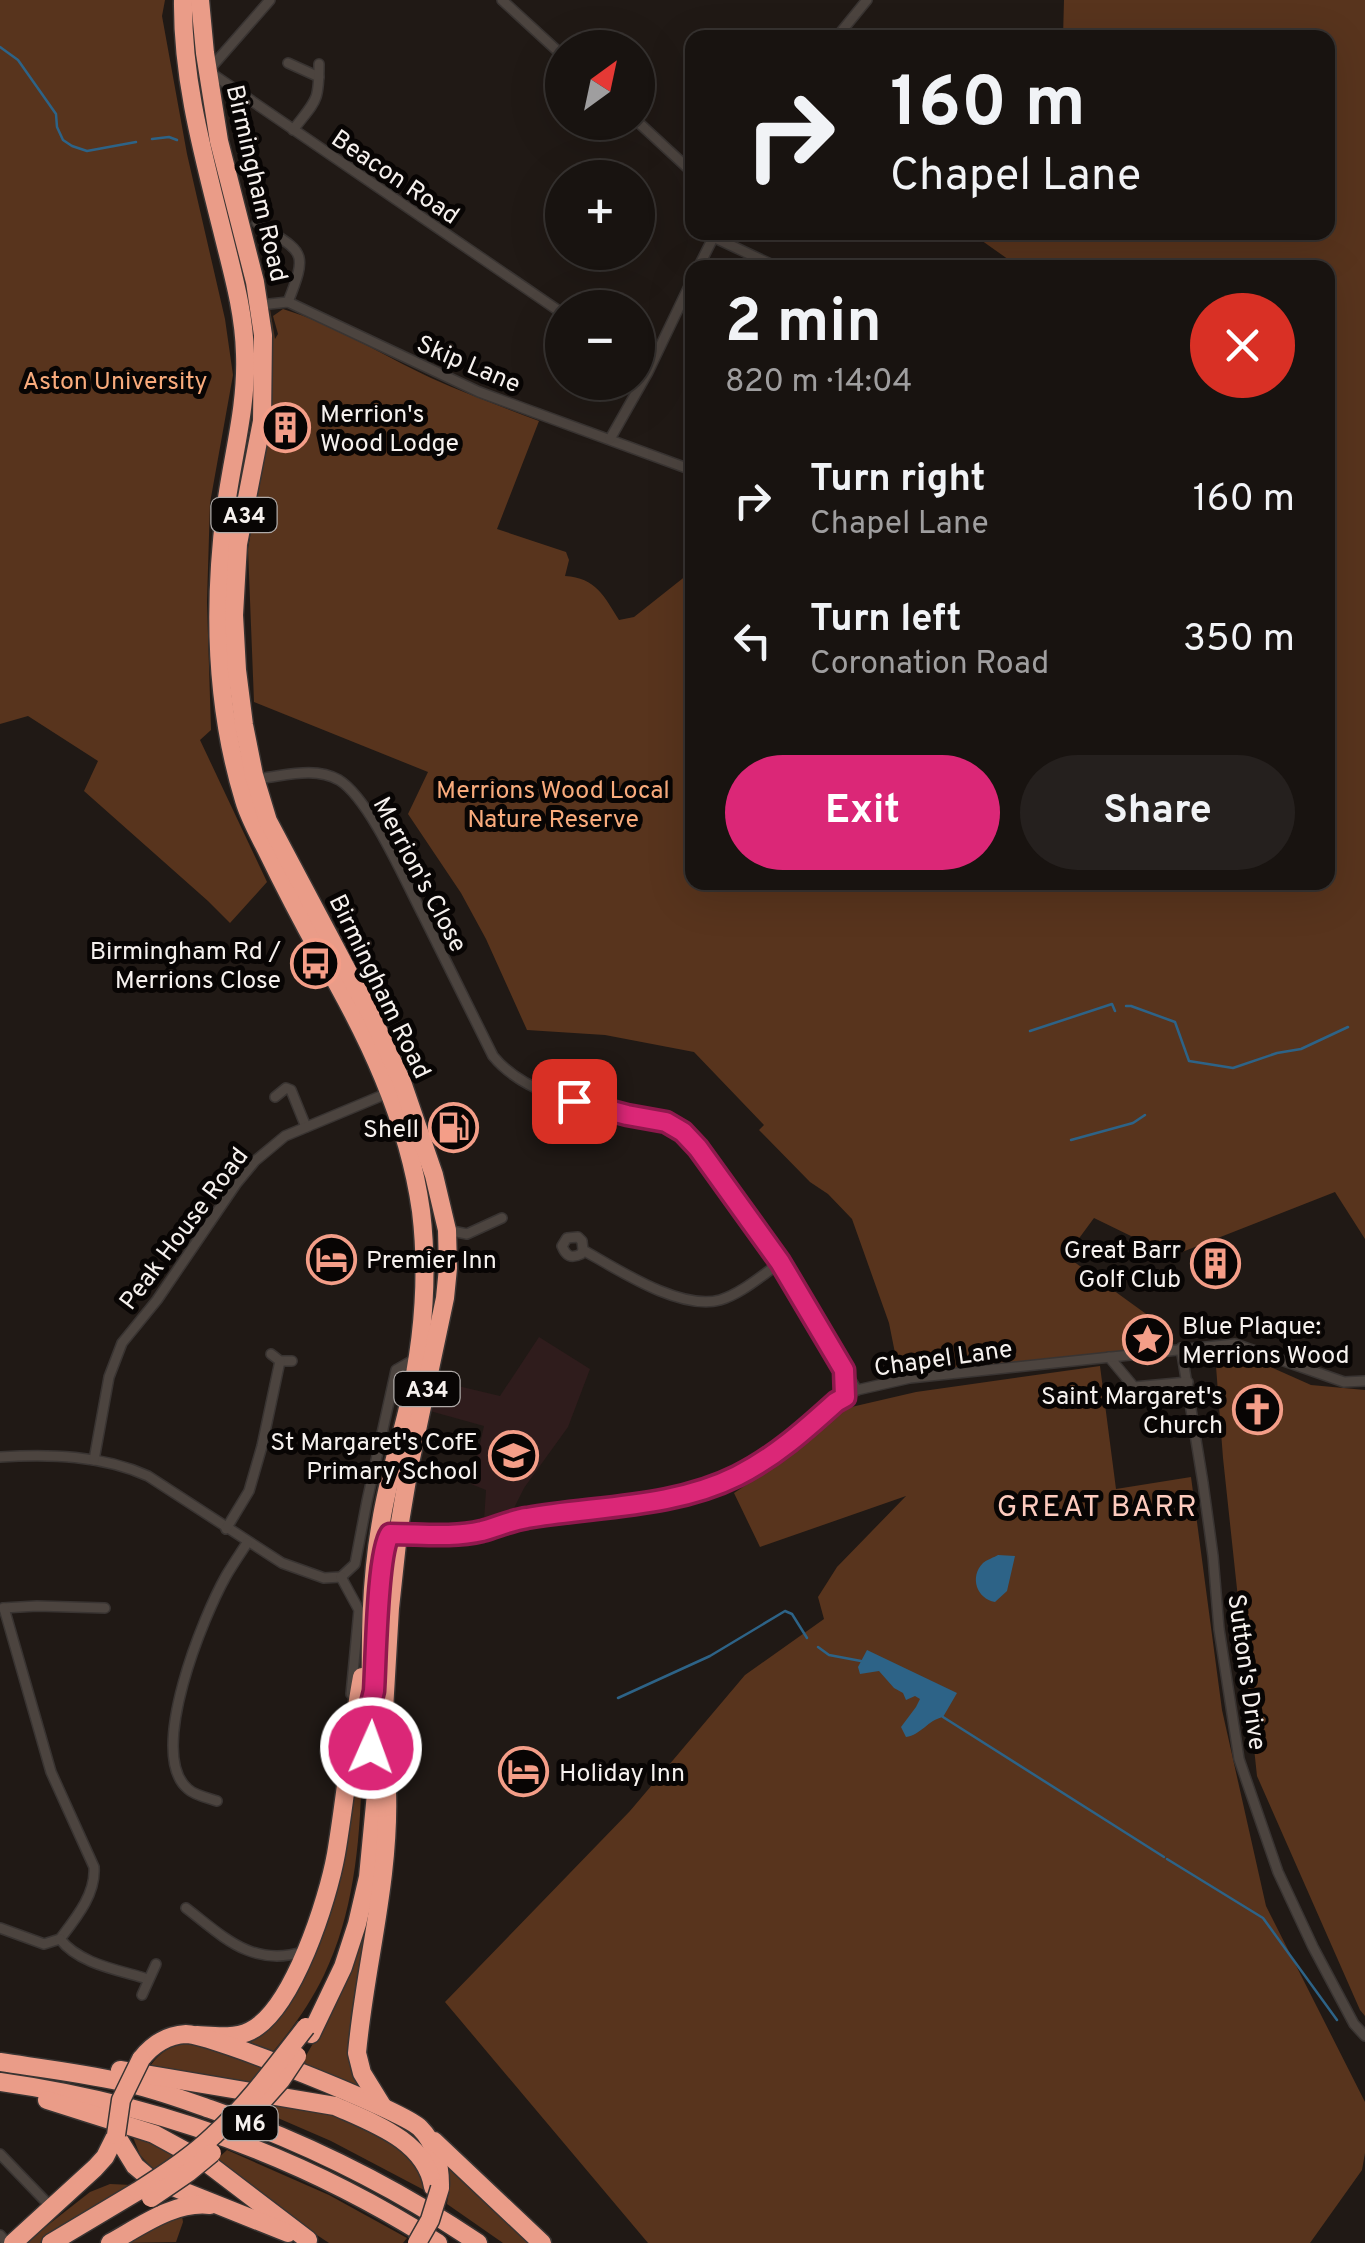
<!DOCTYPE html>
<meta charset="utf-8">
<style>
:root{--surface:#181310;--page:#25201e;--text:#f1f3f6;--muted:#9f9e9f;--line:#363230;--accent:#db2777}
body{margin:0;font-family:Overpass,sans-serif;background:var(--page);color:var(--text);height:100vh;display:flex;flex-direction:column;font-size:38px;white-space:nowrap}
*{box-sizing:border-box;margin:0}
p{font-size:32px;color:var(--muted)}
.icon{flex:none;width:55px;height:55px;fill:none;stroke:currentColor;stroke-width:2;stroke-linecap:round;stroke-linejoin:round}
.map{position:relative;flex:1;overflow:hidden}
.details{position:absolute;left:685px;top:260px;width:650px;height:630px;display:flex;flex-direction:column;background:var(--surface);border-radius:20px;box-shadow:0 10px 40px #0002,0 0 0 2px var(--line)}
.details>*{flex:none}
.top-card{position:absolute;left:685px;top:30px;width:650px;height:210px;border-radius:20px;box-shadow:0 10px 40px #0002,0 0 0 2px var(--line);background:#181310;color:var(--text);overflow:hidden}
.needle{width:65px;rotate:33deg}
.tools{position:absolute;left:545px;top:30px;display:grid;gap:20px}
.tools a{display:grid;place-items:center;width:110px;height:110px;border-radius:50%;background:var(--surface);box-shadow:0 10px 40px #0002,0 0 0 2px var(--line);font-size:50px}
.pin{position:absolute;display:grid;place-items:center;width:85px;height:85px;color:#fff;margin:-42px;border-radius:20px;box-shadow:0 5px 15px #0006}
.me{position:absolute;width:110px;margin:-55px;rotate:2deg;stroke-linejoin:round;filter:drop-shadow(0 0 8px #0008)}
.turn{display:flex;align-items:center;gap:35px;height:210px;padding:0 40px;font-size:45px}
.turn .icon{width:130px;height:130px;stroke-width:2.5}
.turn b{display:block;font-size:70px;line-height:85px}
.round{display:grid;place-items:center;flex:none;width:105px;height:105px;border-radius:52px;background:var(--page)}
.headline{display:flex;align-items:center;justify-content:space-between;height:170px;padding:0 40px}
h1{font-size:60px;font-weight:700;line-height:75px}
.cta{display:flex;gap:20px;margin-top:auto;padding:20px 40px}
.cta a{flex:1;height:115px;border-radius:60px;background:var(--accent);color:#fff;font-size:40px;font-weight:700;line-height:115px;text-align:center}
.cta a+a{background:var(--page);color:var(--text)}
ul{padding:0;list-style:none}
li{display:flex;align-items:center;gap:30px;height:140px;padding:0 40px}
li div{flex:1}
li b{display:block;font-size:38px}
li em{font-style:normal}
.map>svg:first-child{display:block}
.education{fill:#2f1c1c}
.green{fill:#58341d}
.water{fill:#2d6387}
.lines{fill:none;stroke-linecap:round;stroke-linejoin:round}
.stream{stroke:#2d6387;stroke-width:2.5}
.street-casing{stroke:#393432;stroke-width:12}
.highway-casing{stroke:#393432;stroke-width:21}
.street{stroke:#4c443f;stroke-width:9}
.highway{stroke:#ea9c88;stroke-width:18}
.highway-bridge-casing{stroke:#393432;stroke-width:21;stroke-linecap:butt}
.highway-bridge{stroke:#ea9c88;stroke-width:18}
.route-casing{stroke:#8e194d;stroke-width:25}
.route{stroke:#db2777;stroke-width:18}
.labels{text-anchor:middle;stroke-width:10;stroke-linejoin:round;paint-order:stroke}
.shield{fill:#080504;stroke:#afaaa8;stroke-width:2.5}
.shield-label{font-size:22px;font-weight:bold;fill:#f6f1ee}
.street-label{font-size:25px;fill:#f6f1ee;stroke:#080504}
.park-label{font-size:25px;fill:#f9ab7c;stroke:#080504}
.poi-label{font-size:25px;fill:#f6f1ee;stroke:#080504;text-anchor:end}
.quarter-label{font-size:30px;letter-spacing:2.5px;fill:#fdcbbe;stroke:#080504}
</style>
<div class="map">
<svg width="1365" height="2243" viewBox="0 0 1365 2243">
<rect width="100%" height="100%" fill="#201915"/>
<!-- education -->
<polygon class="education" points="539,1337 590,1369 568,1427 524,1488 510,1516 484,1521 486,1490 471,1484 484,1426 430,1411 437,1381 500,1396"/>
<!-- green -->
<g class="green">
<polygon points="0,0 165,0 162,16 187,154 225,319 233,375 210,503 207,602 211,730 200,740 267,882 230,923 208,901 84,791 98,761 28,716 0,724"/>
<path d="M1064,0H1365V1239L1335,1192L1172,1256L1094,1218L1066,1256L1160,1324L1153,1333L1164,1341L1158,1347L906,1375L899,1373L889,1323L852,1219L828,1194L810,1182L759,1130L764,1125L694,1052L605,1035L527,1030L486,939L461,893L408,814L428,772L254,702L248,549L264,454L269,303L275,339L278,334L273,316L283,309C335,325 382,355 431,378C466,394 503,407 539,421L497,529L566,552L569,560L565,576C596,578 604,596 619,620L634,617L692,571V882H1328V268L1019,267L971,233L1328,232V38L1063,37Z"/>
<polygon points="1215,1353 1241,1354 1311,1385 1365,1390 1365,2016 1360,2010 1257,1776 1223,1458"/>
<polygon points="1100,1366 1116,1489 1191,1477 1222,1710 1266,1906 1365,2102 1365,2153 1362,2170 1310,2243 648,2243 445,2002 630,1811 745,1675 824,1619 818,1597 837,1567 906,1496 760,1547 734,1493 800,1449 847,1408 916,1392"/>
<path d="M362,1723C362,1807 361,1898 324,1975C310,2004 292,2029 272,2053L238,2039L274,2020L350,1814Z"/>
<polygon points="378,1850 356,2018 367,2091 300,2066 315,2040"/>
<path d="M196,2040L266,2063L250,2084L149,2068C161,2049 175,2044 196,2040Z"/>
<polygon points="275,2099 317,2108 406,2146 425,2183 424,2190 331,2141 264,2112"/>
<polygon points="131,2132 178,2152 154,2170 140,2155"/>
<polygon points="227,2150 329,2195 407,2238 403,2243 329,2243 282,2212 214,2162"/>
<polygon points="448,2166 535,2243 503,2243 447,2204 450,2183"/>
<polygon points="110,2184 132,2185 40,2243 25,2243 90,2192"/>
<polygon points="181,2210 183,2222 176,2242 119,2243"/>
</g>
<!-- water -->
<g class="water">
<path d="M998,1555L1015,1556L1007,1591L995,1602C977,1599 969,1577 983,1563C986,1560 995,1557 998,1555Z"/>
<path d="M867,1650L957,1693L943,1717C928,1720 921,1735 906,1737L901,1727L916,1707L920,1699L915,1696L906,1700L903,1693L894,1688L879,1671L860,1674L858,1667Z"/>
</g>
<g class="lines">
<!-- stream -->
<g class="stream">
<polyline points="0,47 18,60 56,114 57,127 63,140 72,146 87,151 136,142"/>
<polyline points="152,139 169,137 177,140"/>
<polyline points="1126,1006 1131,1006 1175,1022 1189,1061 1233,1068 1277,1053 1301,1049 1348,1027"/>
<polyline points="1030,1031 1112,1004 1115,1011"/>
<polyline points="1071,1140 1133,1123 1145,1115"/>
<polyline points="818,1647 829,1655 861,1661"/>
<polyline points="618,1698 710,1656 785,1611 792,1614 807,1638"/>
<polyline points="943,1717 1164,1857"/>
<polyline points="1167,1859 1263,1918 1337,2020"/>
</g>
<defs>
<g id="street">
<polyline points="270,0 208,71 562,313"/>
<polyline points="502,0 562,55"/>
<polyline points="836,38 867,0"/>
<polyline points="288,63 319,77"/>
<polyline points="638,122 692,172"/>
<path d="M293,130C316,100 319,103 319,64"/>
<path d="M257,223C303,253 309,249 288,302"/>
<polyline points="713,237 779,268"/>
<polyline points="698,268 715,234"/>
<polyline points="260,305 288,302 479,392 692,470"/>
<polyline points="610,439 648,372 692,280"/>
<path d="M257,776L263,778C288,775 316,767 339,780C370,799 406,883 424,917C447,963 470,1010 493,1056C524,1094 582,1105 628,1115C641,1118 655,1118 667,1123C680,1128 689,1138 698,1148L780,1263L857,1390"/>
<polyline points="275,1097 286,1088 291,1090 306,1127"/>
<polyline points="447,1230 467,1234 502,1218"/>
<path d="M583,1250L581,1254C571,1259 566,1256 562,1246L567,1238L578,1237L582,1241L583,1250C617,1269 680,1311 720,1300C741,1294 762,1275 780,1263"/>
<polyline points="1181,1348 1203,1483 1213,1556 1219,1629 1239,1759 1278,1872 1313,1947 1354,2024 1365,2036"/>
<polyline points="271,1354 280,1361 292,1361"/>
<polyline points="1109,1357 1134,1387 1188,1382"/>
<path d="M0,1457C49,1454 102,1455 148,1476L282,1563L324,1578L341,1577"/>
<polyline points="94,1460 109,1377 122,1343 157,1300 236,1184 255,1161 285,1136 388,1093"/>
<polyline points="226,1529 249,1491 262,1446 280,1361"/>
<polyline points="398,1534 427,1536 480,1531 523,1518 623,1505 693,1493 737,1476 776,1453 836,1402 857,1390 910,1378 1235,1344 1344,1382 1365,1381"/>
<polyline points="341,1577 355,1564 367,1501 396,1370 417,1358"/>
<polyline points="341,1577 359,1610 351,1694"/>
<polyline points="3,1608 37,1606 105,1608"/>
<path d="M4,1608L51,1772L94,1867C96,1894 76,1918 60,1939"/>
<path d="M217,1801C208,1798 194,1795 188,1789C146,1754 204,1615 226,1576C233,1564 240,1554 247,1543"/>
<path d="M186,1908C224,1937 251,1967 303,1952"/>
<polyline points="0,1928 44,1944 60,1939"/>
<path d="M60,1939C79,1964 119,1970 148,1979"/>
<polyline points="142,1995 156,1964"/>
<polyline points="0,2154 52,2208"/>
<polyline points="0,2235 7,2243"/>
</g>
<g id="highway">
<path d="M183,0C182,79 203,154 222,230C232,271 244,311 245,354C247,406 233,454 226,505C213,603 215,705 244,800C249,817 258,833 266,849C283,884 301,919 320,953C367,1034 408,1118 421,1211C429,1277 423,1343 408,1408C399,1446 387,1483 381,1522C368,1595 371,1664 371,1737"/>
<polyline points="200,0 205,53 219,141 255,282 263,335 262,421 238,544 234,615 237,670 244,725 254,775 268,821 373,1019 402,1082 434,1175 447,1230 448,1268 445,1298 409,1468 398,1534 390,1608 384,1710 368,1877 357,1924 343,1967 311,2034"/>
<path d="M197,2035C214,2036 234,2039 250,2031C293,2010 328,1899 336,1854C346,1795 351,1736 362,1677"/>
<path d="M141,2059C152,2045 167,2035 186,2034C211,2034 403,2111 420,2128C436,2144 440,2164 440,2185"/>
<path d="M0,2062C40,2068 82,2073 122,2082C152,2088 181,2099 210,2109C307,2143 392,2185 478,2243"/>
<path d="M120,2070L335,2106C373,2123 426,2141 433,2187"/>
<path d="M0,2082C157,2104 305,2158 438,2243"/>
<polyline points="47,2100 154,2134 207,2163 308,2240"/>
<path d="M383,2107L362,2073L357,2053C365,1965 390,1880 387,1791"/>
<polyline points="116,2135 135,2166 148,2177 288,2233"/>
<polyline points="434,2141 542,2243"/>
<polyline points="13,2243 95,2168 105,2157 116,2135"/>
<polyline points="51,2243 138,2191"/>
<path d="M110,2243C141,2226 174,2201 210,2205"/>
</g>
</defs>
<!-- street casing -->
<use href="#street" class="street-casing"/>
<!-- highway casing -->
<use href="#highway" class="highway-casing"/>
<!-- street -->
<use href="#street" class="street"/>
<!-- highway -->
<use href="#highway" class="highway"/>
<defs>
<g id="highway-bridge">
<polyline points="235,2132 281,2080 297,2056"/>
<polyline points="116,2135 121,2100 141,2059"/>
<path d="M138,2191C164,2174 191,2157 214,2135C249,2103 277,2064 306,2027"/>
<polyline points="151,2198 189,2172 212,2153"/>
<polyline points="417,2243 430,2220 440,2188"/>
</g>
</defs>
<!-- highway-bridge casing -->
<use href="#highway-bridge" class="highway-bridge-casing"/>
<!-- highway-bridge -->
<use href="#highway-bridge" class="highway-bridge"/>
</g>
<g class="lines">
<defs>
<path id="route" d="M371,1748V1703L374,1691C376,1661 377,1553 390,1534C421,1534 452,1538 482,1531C497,1527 512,1520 527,1518C596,1506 673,1508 737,1476C775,1457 805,1430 836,1402L845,1397L844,1370L780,1262L698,1148L683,1132L666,1122L627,1115L574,1101"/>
</defs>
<!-- route casing -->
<use href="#route" class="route-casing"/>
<!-- route -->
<use href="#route" class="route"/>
</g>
<!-- icons -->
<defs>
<symbol id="building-ring" viewBox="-11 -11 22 22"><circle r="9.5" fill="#080504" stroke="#f49e88" stroke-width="1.5"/><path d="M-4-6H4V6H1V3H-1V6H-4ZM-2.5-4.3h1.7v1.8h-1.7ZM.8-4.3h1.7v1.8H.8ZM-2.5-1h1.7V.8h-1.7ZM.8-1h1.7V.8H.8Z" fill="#f49e88"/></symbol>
<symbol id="bus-ring" viewBox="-11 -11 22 22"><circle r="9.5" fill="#080504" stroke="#f49e88" stroke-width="1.5"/><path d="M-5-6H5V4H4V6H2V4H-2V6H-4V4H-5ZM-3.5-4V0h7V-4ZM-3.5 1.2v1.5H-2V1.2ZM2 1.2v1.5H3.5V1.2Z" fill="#f49e88"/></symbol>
<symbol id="fuel-ring" viewBox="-11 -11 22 22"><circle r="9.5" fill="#080504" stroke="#f49e88" stroke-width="1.5"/><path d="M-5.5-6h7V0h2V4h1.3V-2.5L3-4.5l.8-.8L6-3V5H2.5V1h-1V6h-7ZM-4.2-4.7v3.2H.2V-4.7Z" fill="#f49e88"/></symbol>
<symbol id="hotel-ring" viewBox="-11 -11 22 22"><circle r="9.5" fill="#080504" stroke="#f49e88" stroke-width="1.5"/><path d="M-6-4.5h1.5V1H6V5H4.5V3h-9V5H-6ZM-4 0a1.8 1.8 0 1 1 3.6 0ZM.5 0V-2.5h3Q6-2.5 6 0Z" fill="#f49e88"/></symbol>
<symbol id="sight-ring" viewBox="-11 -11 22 22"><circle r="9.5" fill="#080504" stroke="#f49e88" stroke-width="1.5"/><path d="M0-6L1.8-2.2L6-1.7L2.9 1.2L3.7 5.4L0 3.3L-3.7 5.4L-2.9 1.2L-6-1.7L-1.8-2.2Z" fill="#f49e88"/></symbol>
<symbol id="church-ring" viewBox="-11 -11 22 22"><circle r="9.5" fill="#080504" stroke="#f49e88" stroke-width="1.5"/><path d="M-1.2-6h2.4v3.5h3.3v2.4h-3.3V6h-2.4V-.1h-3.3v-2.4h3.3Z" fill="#f49e88"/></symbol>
<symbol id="school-ring" viewBox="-11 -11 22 22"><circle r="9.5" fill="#080504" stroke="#f49e88" stroke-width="1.5"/><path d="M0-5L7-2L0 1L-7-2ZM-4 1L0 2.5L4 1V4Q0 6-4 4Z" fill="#f49e88"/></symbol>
</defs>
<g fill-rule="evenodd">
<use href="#building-ring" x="258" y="400" width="55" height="55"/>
<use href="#bus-ring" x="288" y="936" width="55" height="55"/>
<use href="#fuel-ring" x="426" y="1100" width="55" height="55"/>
<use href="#hotel-ring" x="304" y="1232" width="55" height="55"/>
<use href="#building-ring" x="1188" y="1236" width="55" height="55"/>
<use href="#sight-ring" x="1120" y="1312" width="55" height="55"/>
<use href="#church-ring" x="1230" y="1382" width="55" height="55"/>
<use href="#school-ring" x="486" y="1428" width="55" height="55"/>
<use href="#hotel-ring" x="496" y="1744" width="55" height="55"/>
</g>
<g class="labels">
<!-- shield labels -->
<g class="shield">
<rect x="211.5" y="498" width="65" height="34" rx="8"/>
<rect x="394.5" y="1372" width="65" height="34" rx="8"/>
<rect x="222.5" y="2106" width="55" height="34" rx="8"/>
</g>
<g class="shield-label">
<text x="244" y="523">A34</text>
<text x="427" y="1397">A34</text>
<text x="250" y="2131">M6</text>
</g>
<!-- street labels -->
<g class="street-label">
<text transform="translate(396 176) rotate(34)" y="9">Beacon Road</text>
<text transform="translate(258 183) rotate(77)" y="9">Birmingham Road</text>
<text transform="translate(469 363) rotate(23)" y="9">Skip Lane</text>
<text transform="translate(421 874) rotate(62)" y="9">Merrion's Close</text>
<text transform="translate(381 986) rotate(64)" y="9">Birmingham Road</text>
<text transform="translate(183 1228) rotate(-53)" y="9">Peak House Road</text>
<text transform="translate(943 1357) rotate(-8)" y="9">Chapel Lane</text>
<text transform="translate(1248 1672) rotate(82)" y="9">Sutton's Drive</text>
</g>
<!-- park labels -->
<g class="park-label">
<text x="115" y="389">Aston University</text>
<text x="553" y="798">Merrions Wood Local<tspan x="553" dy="29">Nature Reserve</tspan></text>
</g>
<!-- poi labels -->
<g class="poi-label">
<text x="320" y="422" text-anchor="start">Merrion's<tspan x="320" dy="29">Wood Lodge</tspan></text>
<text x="281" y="959">Birmingham Rd /<tspan x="281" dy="29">Merrions Close</tspan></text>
<text x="419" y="1137">Shell</text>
<text x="1181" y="1258">Great Barr<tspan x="1181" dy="29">Golf Club</tspan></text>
<text x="366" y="1268" text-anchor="start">Premier Inn</text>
<text x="1182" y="1334" text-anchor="start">Blue Plaque:<tspan x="1182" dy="29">Merrions Wood</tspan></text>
<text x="1223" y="1404">Saint Margaret's<tspan x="1223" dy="29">Church</tspan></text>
<text x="478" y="1450">St Margaret's CofE<tspan x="478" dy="29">Primary School</tspan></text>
<text x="559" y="1781" text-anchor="start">Holiday Inn</text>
</g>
<!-- quarter labels -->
<g class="quarter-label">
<text x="1098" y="1516">GREAT BARR</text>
</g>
</g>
</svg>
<div class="tools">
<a><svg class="needle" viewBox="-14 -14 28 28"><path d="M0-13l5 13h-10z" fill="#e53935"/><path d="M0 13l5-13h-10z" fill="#9f9e9f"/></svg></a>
<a>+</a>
<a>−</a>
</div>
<div class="pin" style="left:574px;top:1101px;background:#d93025"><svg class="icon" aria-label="arrive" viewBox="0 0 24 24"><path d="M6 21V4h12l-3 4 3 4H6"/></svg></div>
<svg class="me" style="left:371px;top:1748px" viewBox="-20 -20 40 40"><circle r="17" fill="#db2777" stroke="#fff" stroke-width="3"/><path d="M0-11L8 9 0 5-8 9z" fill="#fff"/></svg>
<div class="top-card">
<div class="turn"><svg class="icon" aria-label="right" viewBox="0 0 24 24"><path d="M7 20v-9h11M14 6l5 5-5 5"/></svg><div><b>160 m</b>Chapel Lane</div></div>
</div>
<section class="details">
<div class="headline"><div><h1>2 min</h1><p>820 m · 14:04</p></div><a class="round" style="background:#d93025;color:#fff"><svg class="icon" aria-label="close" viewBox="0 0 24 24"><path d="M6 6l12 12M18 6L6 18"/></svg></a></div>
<ul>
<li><svg class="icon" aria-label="right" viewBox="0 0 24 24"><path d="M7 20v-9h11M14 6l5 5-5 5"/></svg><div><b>Turn right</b><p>Chapel Lane</p></div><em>160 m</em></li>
<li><svg class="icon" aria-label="left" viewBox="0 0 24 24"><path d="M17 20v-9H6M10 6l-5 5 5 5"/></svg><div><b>Turn left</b><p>Coronation Road</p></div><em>350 m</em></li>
</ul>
<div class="cta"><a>Exit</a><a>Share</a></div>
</section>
</div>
